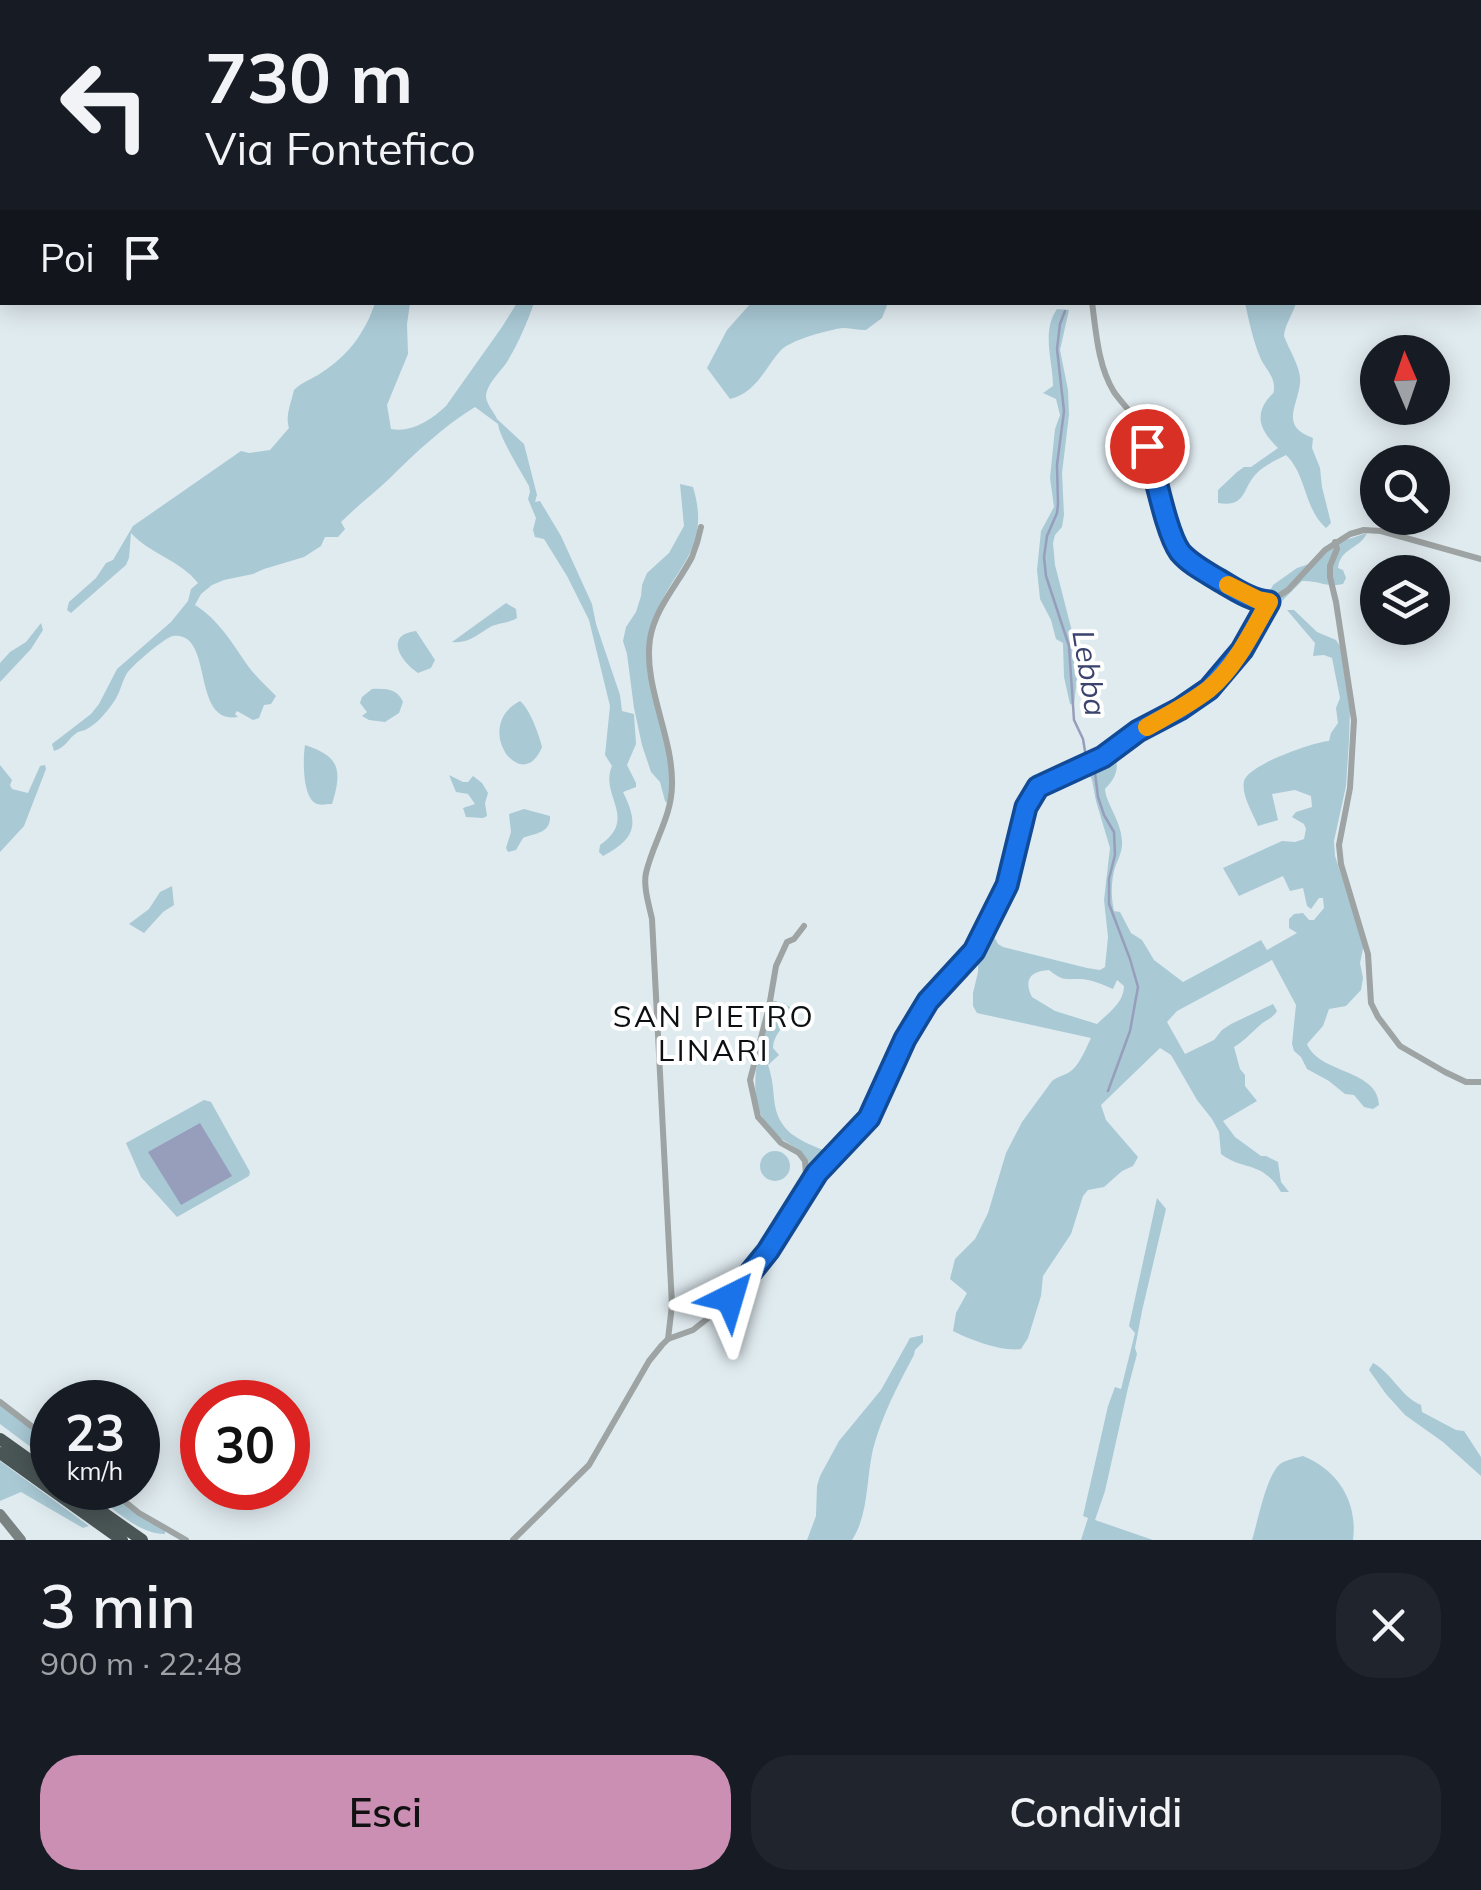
<!DOCTYPE html>
<html lang="it">
<meta charset="utf-8">
<style>
:root{--surface:#171b24;--page:#20242c;--text:#f1f3f6;--muted:#9ea1a6;--accent:#cc8fb4}
body{margin:0;font-family:Mulish,sans-serif;background:var(--page);color:var(--text);height:100vh;display:flex;flex-direction:column;font-size:38px;white-space:nowrap}
*{box-sizing:border-box;margin:0}
p{font-size:32px;color:var(--muted)}
.icon{flex:none;width:55px;height:55px;fill:none;stroke:currentColor;stroke-width:2;stroke-linecap:round;stroke-linejoin:round}
.map{position:relative;height:1540px;overflow:hidden}
.sheet{display:flex;flex-direction:column;background:var(--surface);flex:1}
.sheet>*{flex:none}
.banner{position:absolute;left:0px;top:0px;width:1482px;height:305px;box-shadow:0 5px 25px #0003;background:#171b24;color:var(--text);overflow:hidden}
.needle{width:65px;rotate:358deg}
.buttons{position:absolute;left:1360px;top:335px;display:grid;gap:20px}
.buttons a{display:grid;place-items:center;width:90px;height:90px;border-radius:50%;background:var(--surface);box-shadow:0 5px 25px #0003;font-size:50px}
.speed{position:absolute;left:30px;top:1380px;display:flex;gap:20px;font-size:50px;font-weight:700;text-align:center}
.speed>*{display:grid;place-content:center;width:130px;height:130px;border-radius:50%;background:var(--surface);box-shadow:0 5px 25px #0003;line-height:1}
.speed small{font-size:25px;font-weight:400}
.speed .limit{border:15px solid #d22;background:#fff;color:#111}
.pin{position:absolute;display:grid;place-items:center;width:85px;height:85px;color:#fff;margin:-42px;border:5px solid #fff;border-radius:50%;box-shadow:0 2px 10px #0007}
.me{position:absolute;width:110px;margin:-55px;rotate:40deg;stroke-linejoin:round;filter:drop-shadow(0 0 8px #0008)}
.turn{display:flex;align-items:center;gap:35px;height:210px;padding:0 40px;font-size:45px}
.turn .icon{width:130px;height:130px;stroke-width:2.5}
.turn b{display:block;font-size:70px;line-height:85px}
.then{display:flex;align-items:center;height:95px;padding:0 40px;background:#0003;gap:20px;font-size:38px}
.round{display:grid;place-items:center;flex:none;width:105px;height:105px;border-radius:40px;background:var(--page)}
.overview{display:flex;align-items:center;justify-content:space-between;height:170px;padding:0 40px}
h1{font-size:60px;font-weight:600;line-height:75px}
.action{display:flex;gap:20px;margin-top:auto;padding:20px 40px}
.action a{flex:1;height:115px;border-radius:40px;background:var(--accent);color:#111;font-size:40px;font-weight:600;line-height:115px;text-align:center}
.action a+a{background:var(--page);color:var(--text)}
.map>svg:first-child{display:block}
.green{fill:#a9c9d5;fill-rule:evenodd}
.water{fill:#979ebc}
.lines{fill:none;stroke-linecap:round;stroke-linejoin:round}
.stream{stroke:#979ebc;stroke-width:2.5}
.minor{stroke:#9ea3a3;stroke-width:6}
.secondary{stroke:#798181;stroke-width:10}
.motorway{stroke:#4a5555;stroke-width:12}
.route-casing{stroke:#114b97;stroke-width:25}
.route{stroke:#1a73e8;stroke-width:18}
.slow{stroke:#f59e0b;stroke-width:18}
.labels{text-anchor:middle;stroke-width:8;stroke-linejoin:round;paint-order:stroke}
.water-label{font-size:30px;font-style:italic;fill:#3a426d;stroke:#fff}
.neighbourhood-label{font-size:30px;letter-spacing:2.5px;fill:#0d1012;stroke:#fff}
</style>
<div class="map">
<svg width="1481" height="1540" viewBox="0 0 1481 1540">
<rect width="100%" height="100%" fill="#e0ebf0"/>
<!-- green -->
<g class="green">
<path d="M375,303H410L407,324L408,354L387,405L391,429C411,433 431,420 446,406L502,327L517,303H534C527,323 518,344 507,362C500,372 486,385 486,397C487,405 494,412 497,419L524,444L537,495L535,502L540,501L561,536L592,604L596,624L620,695L622,711L634,714L636,744L627,765L636,783V787L623,792C639,824 636,839 603,856L599,852L600,845C639,818 599,796 612,766L605,755L610,706L589,620L567,576L544,539L535,537L533,530L536,518L528,499L530,492L529,486C522,474 499,436 498,424L475,407C444,426 415,453 389,479C373,494 356,507 341,522L345,529L338,537H325L321,546L304,557L264,569L253,574L224,580L212,585L201,594L195,605C218,619 233,644 248,666C256,677 267,686 276,696L271,704L264,705L259,718L253,720L237,711L235,714L238,717C190,725 215,631 173,636C165,637 130,667 126,675C121,684 120,694 113,703C106,713 96,725 85,730C83,731 80,731 78,732C68,738 66,748 54,751L52,744L91,714L99,704L117,669L171,622L188,601L191,589L198,583C180,560 150,554 131,533L129,558L126,565L71,613L67,610L69,602L96,578L106,563L113,560L133,526L241,451L249,453L270,450L289,428C285,416 291,403 294,390C302,382 312,379 321,373C348,356 365,333 375,303Z"/>
<path d="M751,303V302L888,303L882,318L866,330C858,330 849,328 842,328C828,330 791,340 781,350C764,369 757,392 730,399L707,368L727,330Z"/>
<path d="M1245,303H1296C1293,314 1285,324 1284,336C1289,350 1302,369 1300,383C1298,406 1279,426 1313,438L1312,448L1320,468L1322,487L1331,523L1326,528C1304,509 1307,475 1286,455C1276,460 1263,466 1256,474C1242,489 1246,508 1218,503V490L1237,472L1244,467H1251L1278,448C1264,434 1253,419 1267,400C1273,392 1274,396 1274,386C1273,374 1264,367 1260,357C1253,340 1249,321 1245,303Z"/>
<path d="M1057,309L1069,310L1060,350L1068,390L1069,415L1062,473L1064,515L1062,527L1055,535L1053,543L1055,565L1077,651L1078,669L1074,705L1070,704L1064,677L1063,643L1056,639L1051,620L1040,599L1037,570L1041,531L1054,507L1050,478L1055,429L1060,415L1056,399L1043,393L1053,386C1053,361 1041,332 1057,309Z"/>
<path d="M680,484L693,487C714,556 665,570 652,629C638,687 685,745 667,803L665,801L660,782L651,772L642,745L634,708L627,654L623,641L626,627L636,612L641,596L642,585L647,573L669,553L684,526Z"/>
<path d="M1367,533C1360,549 1340,548 1338,568L1343,570L1346,578L1343,584C1327,588 1318,580 1302,581L1260,623L1270,603L1269,593L1273,585L1297,568L1309,564L1333,544Z"/>
<path d="M506,603L516,609L517,618C509,623 499,623 492,626C478,634 469,644 452,642Z"/>
<path d="M1287,610H1294L1317,632L1336,640L1340,646L1350,709L1349,741L1346,786L1334,841L1335,856L1364,944L1360,963L1363,978L1361,990L1346,1006L1329,1009L1323,1026L1307,1044C1319,1074 1378,1069 1379,1105L1373,1109L1364,1107L1354,1095L1345,1094L1329,1081L1307,1069L1301,1057L1294,1051L1292,1044L1296,1005L1272,960L1177,1011L1167,1022L1185,1054L1214,1040L1222,1030L1231,1024L1273,1004L1277,1011C1272,1019 1265,1020 1259,1026C1250,1034 1245,1040 1234,1047L1240,1069L1245,1075V1086L1257,1101L1223,1121L1235,1137L1261,1156H1266L1278,1162L1281,1182L1289,1192H1281C1262,1160 1243,1171 1221,1154L1219,1132L1212,1119L1197,1100L1171,1055L1160,1048L1101,1105L1106,1120L1138,1157L1133,1166L1122,1171L1104,1187L1088,1190L1083,1196L1071,1234L1043,1276L1041,1296L1028,1338L1021,1349C1003,1352 970,1340 953,1331L956,1313L967,1293L950,1279L955,1259L975,1239L988,1213L1006,1153L1022,1122L1052,1081C1057,1077 1062,1076 1068,1073C1079,1067 1085,1050 1091,1038L977,1013L973,1006V993L978,972L979,946L990,929L998,944L1003,947L1087,968L1100,970L1105,967L1108,937L1104,900L1110,848L1096,801L1092,780L1087,770L1083,768L1101,762L1114,753C1120,768 1116,778 1105,789C1106,804 1121,820 1122,841C1123,852 1117,860 1114,871C1111,884 1111,898 1114,911L1120,912L1131,933L1142,940L1154,960L1183,982L1261,940L1267,950L1297,933L1289,928V919L1294,914L1303,913L1309,920H1314L1324,908L1323,898H1319L1311,909L1307,906L1303,888L1290,891L1283,876L1239,896L1223,868L1282,841L1295,842L1304,839L1306,829L1304,824L1292,817L1296,812L1312,807L1311,796L1295,790L1272,794L1278,820L1258,826C1253,813 1241,795 1244,781C1248,765 1313,742 1329,741L1331,733L1338,723L1336,708L1340,698L1332,658L1324,655L1313,656L1315,643ZM1049,970C1063,981 1064,979 1080,979C1090,979 1104,985 1113,989L1117,980L1124,986C1124,1003 1108,1013 1097,1024L1055,1011L1032,997C1023,979 1031,971 1049,970Z"/>
<polygon points="41,623 43,630 31,649 0,682 0,663 10,652 26,642"/>
<path d="M416,631L435,660L431,668L418,673C400,661 384,635 416,631Z"/>
<path d="M372,689C385,688 398,689 403,702L399,713L385,722L369,720L362,716L367,712L360,703L362,697Z"/>
<path d="M520,701C530,709 539,735 542,747C522,797 471,726 520,701Z"/>
<path d="M305,745C339,756 343,769 332,804C326,804 320,806 315,803C302,795 303,757 305,745Z"/>
<polygon points="0,765 12,780 10,785 12,789 28,793 40,766 45,765 46,769 24,826 0,852"/>
<polygon points="449,775 463,782 468,782 473,776 482,783 488,793 485,803 487,816 483,818 466,817 463,808 475,804 468,794 456,792"/>
<path d="M524,809L550,816C551,833 536,833 523,838L516,850L508,852L506,848L511,832L509,814Z"/>
<polygon points="172,886 174,905 163,912 144,933 129,924 149,909 160,892"/>
<path d="M771,1000L784,1003L791,1008C790,1024 773,1032 773,1048L779,1055L768,1065C772,1077 773,1086 774,1098C777,1133 799,1140 828,1152L809,1174C808,1168 809,1163 806,1158C800,1149 783,1141 775,1134C738,1101 763,1042 771,1000Z"/>
<polygon points="204,1100 211,1102 250,1172 249,1176 177,1217 141,1177 126,1143"/>
<circle cx="775" cy="1166" r="15"/>
<polygon points="1157,1198 1166,1209 1142,1311 1135,1348 1137,1354 1128,1388 1105,1491 1095,1520 1153,1540 1081,1540 1088,1518 1083,1516 1108,1406 1115,1387 1121,1389 1135,1333 1129,1326"/>
<path d="M923,1335V1342L915,1350L914,1355C898,1385 882,1415 873,1449C866,1479 869,1514 852,1540H807L816,1516L817,1486L820,1476L839,1441L881,1390L910,1338Z"/>
<path d="M1373,1363C1392,1373 1401,1397 1421,1405L1422,1412L1456,1430L1464,1431L1481,1457V1476L1443,1442L1405,1415L1386,1394L1369,1370Z"/>
<polygon points="0,1405 52,1444 52,1463 0,1424"/>
<path d="M1303,1456C1338,1470 1358,1502 1353,1540H1252C1258,1521 1266,1476 1280,1464C1286,1460 1296,1458 1303,1456Z"/>
<polygon points="0,1461 89,1526 83,1528 21,1492 0,1501"/>
<path d="M87,1488H105L165,1530V1534C136,1534 109,1504 87,1488Z"/>
</g>
<!-- water -->
<polygon class="water" points="200,1123 232,1176 181,1205 148,1152"/>
<g class="lines">
<!-- stream -->
<g class="stream">
<polyline points="1035,2 1035,0"/>
<polyline points="1065,311 1060,324 1057,349 1064,411 1057,465 1058,504 1057,513 1047,536 1044,557 1046,576 1069,646 1074,720 1083,739 1086,757 1095,773 1098,797 1104,815 1114,832 1115,855 1109,879 1109,904 1130,959 1138,987 1130,1031 1108,1091"/>
</g>
<!-- minor -->
<g class="minor">
<polyline points="142,0 142,2"/>
<polyline points="1003,0 1005,2"/>
<polyline points="323,2 329,0"/>
<polyline points="0,204 2,203"/>
<path d="M1092,302C1096,332 1098,366 1114,392C1123,405 1135,415 1141,429C1156,462 1161,530 1182,554C1192,565 1207,572 1220,580C1236,590 1250,600 1269,602"/>
<polyline points="1335,542 1337,549 1330,566 1330,577 1336,602 1354,720 1350,788 1339,845 1341,864 1368,954 1371,1003 1378,1017 1400,1046 1445,1072 1466,1082 1481,1082"/>
<polyline points="804,926 794,939 787,942 776,966 769,1007 750,1080 758,1117 781,1143 799,1153 805,1161 807,1188"/>
<path d="M668,1339L672,1305L652,919C649,905 643,886 646,873C653,842 672,817 672,784C673,736 643,686 650,639C655,608 678,584 692,557C696,547 699,537 701,527"/>
<polyline points="0,1402 52,1442"/>
<polyline points="108,1488 139,1513 186,1540"/>
<polyline points="513,1540 589,1465 649,1361 662,1345 668,1339 693,1330 717,1311 749,1277 817,1173 869,1118 905,1039 928,1001 974,951 1007,885 1026,807 1033,793 1038,787 1103,757 1138,731 1181,709 1209,689 1243,650 1269,602 1288,590 1325,550 1350,534 1364,530 1381,531 1481,559"/>
</g>
<!-- secondary -->
<polyline class="secondary" points="0,1514 21,1540"/>
<!-- motorway -->
<g class="motorway">
<polyline points="0,1439 52,1476"/>
<polyline points="0,1453 122,1540"/>
<polyline points="68,1488 142,1540"/>
</g>
</g>
<g class="lines">
<defs>
<path id="route" d="M730,1298L768,1251L817,1173L869,1118L905,1039L928,1001L974,951L1007,885L1026,807L1038,787L1103,757L1138,731L1180,709L1209,689L1242,650L1269,602C1250,600 1235,589 1219,580C1206,572 1190,564 1180,552C1166,533 1155,472 1147,446"/>
</defs>
<!-- route casing -->
<use href="#route" class="route-casing"/>
<!-- route -->
<use href="#route" class="route"/>
<!-- slow -->
<path class="slow" d="M1147,727C1168,715 1190,704 1209,689C1236,666 1252,632 1269,602L1258,600L1228,585"/>
</g>
<g class="labels">
<!-- water labels -->
<g class="water-label">
<text transform="translate(1089 673) rotate(81)" y="10">Lebba</text>
</g>
<!-- neighbourhood labels -->
<g class="neighbourhood-label">
<text x="714" y="1027">SAN PIETRO<tspan x="714" dy="34">LINARI</tspan></text>
</g>
</g>
</svg>
<div class="buttons">
<a><svg class="needle" viewBox="-14 -14 28 28"><path d="M0-13l5 13h-10z" fill="#e53935"/><path d="M0 13l5-13h-10z" fill="#9ea1a6"/></svg></a>
<a><svg class="icon" aria-label="search" viewBox="0 0 24 24"><circle cx="10" cy="10" r="6"/><path d="M15 15l6 6"/></svg></a>
<a><svg class="icon" aria-label="layers" viewBox="0 0 24 24"><path d="M12 4l9 5-9 5-9-5zM3 14l9 5 9-5"/></svg></a>
</div>
<div class="speed"><div>23<small>km/h</small></div><div class="limit">30</div></div>
<div class="pin" style="left:1147px;top:446px;background:#d93025"><svg class="icon" aria-label="arrive" viewBox="0 0 24 24"><path d="M6 21V4h12l-3 4 3 4H6"/></svg></div>
<svg class="me" style="left:730px;top:1298px" viewBox="-20 -20 40 40"><path d="M0-17L14 15 0 8-14 15z" fill="#1a73e8" stroke="#fff" stroke-width="4"/></svg>
<div class="banner">
<div class="turn"><svg class="icon" aria-label="left" viewBox="0 0 24 24"><path d="M17 20v-9H6M10 6l-5 5 5 5"/></svg><div><b>730 m</b>Via Fontefico</div></div>
<div class="then">Poi<svg class="icon" aria-label="arrive" viewBox="0 0 24 24"><path d="M6 21V4h12l-3 4 3 4H6"/></svg></div>
</div>
</div>
<section class="sheet">
<div class="overview"><div><h1>3 min</h1><p>900 m · 22:48</p></div><a class="round"><svg class="icon" aria-label="close" viewBox="0 0 24 24"><path d="M6 6l12 12M18 6L6 18"/></svg></a></div>
<div class="action"><a>Esci</a><a>Condividi</a></div>
</section>
